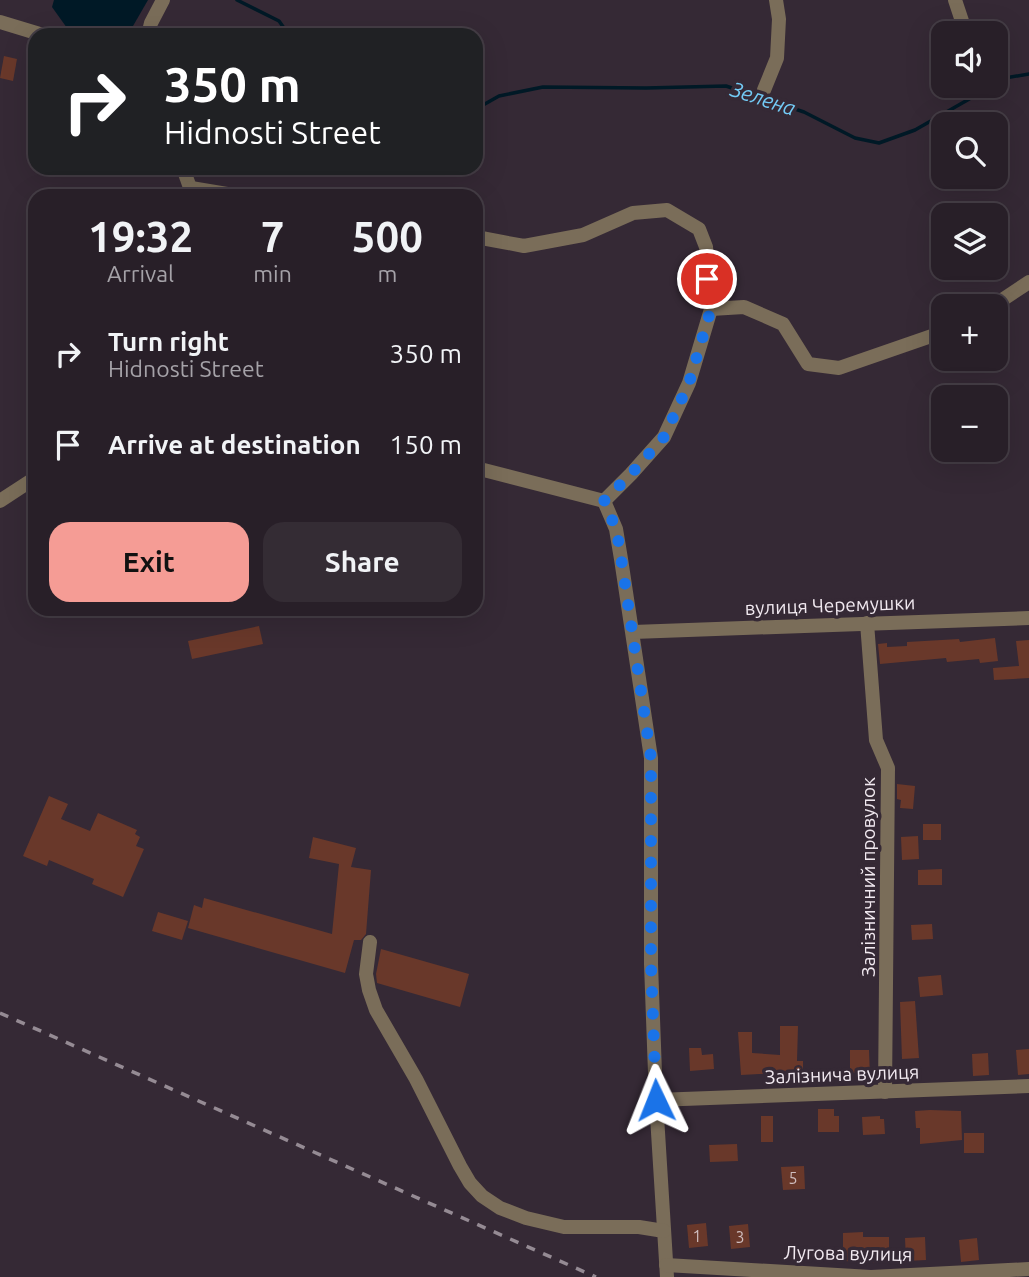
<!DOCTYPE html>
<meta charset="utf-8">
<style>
:root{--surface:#281f28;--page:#342c34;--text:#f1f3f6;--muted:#a5a2a8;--line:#443d45;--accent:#f59c95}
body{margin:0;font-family:Ubuntu,sans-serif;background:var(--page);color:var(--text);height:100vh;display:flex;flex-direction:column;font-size:26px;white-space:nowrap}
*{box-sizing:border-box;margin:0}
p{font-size:23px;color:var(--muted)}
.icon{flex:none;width:38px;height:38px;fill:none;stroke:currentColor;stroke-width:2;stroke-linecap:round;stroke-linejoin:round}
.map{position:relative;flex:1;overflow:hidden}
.drawer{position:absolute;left:28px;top:189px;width:455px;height:427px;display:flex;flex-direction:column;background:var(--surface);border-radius:21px;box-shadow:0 7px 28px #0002,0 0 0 2px var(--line)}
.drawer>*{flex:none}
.banner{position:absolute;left:28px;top:28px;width:455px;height:147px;border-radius:21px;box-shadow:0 7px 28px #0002,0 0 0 2px var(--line);background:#202124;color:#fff;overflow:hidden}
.buttons{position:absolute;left:931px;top:21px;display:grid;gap:14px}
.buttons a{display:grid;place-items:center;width:77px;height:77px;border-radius:14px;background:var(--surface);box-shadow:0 7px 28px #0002,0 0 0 2px var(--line);font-size:35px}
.pin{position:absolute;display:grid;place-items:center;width:60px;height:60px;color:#fff;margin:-30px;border:4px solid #fff;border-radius:50%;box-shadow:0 2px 7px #0007}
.me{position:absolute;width:77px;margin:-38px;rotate:358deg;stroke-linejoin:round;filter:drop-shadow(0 0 5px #0008)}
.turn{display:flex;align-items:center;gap:24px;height:147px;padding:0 21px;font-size:32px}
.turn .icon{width:91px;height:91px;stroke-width:2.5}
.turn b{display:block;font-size:49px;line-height:60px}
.eta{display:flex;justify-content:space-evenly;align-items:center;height:119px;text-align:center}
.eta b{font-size:42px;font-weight:700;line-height:49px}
.cta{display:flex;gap:14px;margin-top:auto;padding:14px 21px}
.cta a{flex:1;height:80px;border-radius:21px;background:var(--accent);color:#111;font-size:28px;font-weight:700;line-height:80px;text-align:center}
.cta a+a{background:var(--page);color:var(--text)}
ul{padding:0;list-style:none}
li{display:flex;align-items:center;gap:21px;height:91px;padding:0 21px}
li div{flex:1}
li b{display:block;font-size:26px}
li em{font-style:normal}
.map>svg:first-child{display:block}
.water{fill:#001926}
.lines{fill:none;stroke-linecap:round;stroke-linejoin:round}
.stream{stroke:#001926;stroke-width:3.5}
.building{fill:#69382a}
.street{stroke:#7a6d59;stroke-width:14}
.rail{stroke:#958b94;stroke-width:3.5;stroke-dasharray:9 9;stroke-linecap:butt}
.route{stroke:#1a73e8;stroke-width:12;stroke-dasharray:0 21.6}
.labels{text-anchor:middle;stroke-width:7;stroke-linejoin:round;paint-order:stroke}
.number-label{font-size:16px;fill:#cfbdbe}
.street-label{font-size:19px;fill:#f1e9f0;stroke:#352935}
.water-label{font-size:21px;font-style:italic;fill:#73cbf6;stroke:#352935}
</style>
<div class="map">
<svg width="1029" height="1277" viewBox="0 0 1029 1277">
<rect width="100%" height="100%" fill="#352935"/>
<!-- water -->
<polygon class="water" points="54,0 148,0 133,26 123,35 85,35 67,28 52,7"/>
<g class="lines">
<!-- stream -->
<g class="stream">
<polyline points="237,0 279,21 289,35"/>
<polyline points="996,84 1005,78 1029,74"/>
<polyline points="476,109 499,96 543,87 646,88 726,86 804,112 855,138 879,143 915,130 992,86"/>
</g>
</g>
<!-- building -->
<g class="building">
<polygon points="4,56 17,59 13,81 0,78"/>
<polygon points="259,626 263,644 192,659 188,641"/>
<polygon points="995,638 998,661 980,663 979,659 947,662 946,658 880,664 878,644 887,643 887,647 907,646 907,642 959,639 960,642"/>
<polygon points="1029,640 1029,678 994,680 993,668 1019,666 1016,641"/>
<polygon points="897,784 915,786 913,809 900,808 901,800 897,799"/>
<polygon points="49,796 68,804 61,819 90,831 98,813 137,830 135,834 140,837 136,846 144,849 123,897 92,884 94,879 49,860 47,866 23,856"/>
<rect x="923" y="824" width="18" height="16"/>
<polygon points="918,836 919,859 902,860 901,837"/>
<polygon points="313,837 356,848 351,867 371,870 366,934 361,940 354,940 345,973 188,928 194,905 202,908 204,898 332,934 339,864 309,858"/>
<polygon points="942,869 942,885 918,885 918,870"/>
<polygon points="158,912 188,921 182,940 152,931"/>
<polygon points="932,924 933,939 912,940 911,925"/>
<polygon points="381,949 469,974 460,1007 377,983 376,974"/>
<polygon points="941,975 943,995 920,997 918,977"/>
<polygon points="915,1001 919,1058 902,1059 900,1002"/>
<polygon points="780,1026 798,1026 797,1061 803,1061 803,1077 779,1078 779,1073 741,1075 738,1032 752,1032 752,1053 780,1055"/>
<polygon points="689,1048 701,1048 702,1055 713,1054 714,1069 690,1071"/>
<polygon points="1029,1049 1029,1074 1018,1075 1016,1050"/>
<polygon points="850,1050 869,1050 870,1078 876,1078 875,1082 859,1083 859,1073 850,1073"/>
<polygon points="988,1053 989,1075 973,1076 972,1054"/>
<polygon points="818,1109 834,1109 834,1116 839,1116 839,1132 818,1132"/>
<polygon points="930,1110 961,1111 962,1140 920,1144 920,1128 916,1128 915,1111"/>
<rect x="761" y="1116" width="12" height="26"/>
<polygon points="880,1116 880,1119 884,1119 885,1134 863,1135 862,1117"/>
<rect x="964" y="1133" width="20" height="20"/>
<polygon points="737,1144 738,1161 710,1162 709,1145"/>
<polygon points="804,1166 805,1189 783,1190 781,1167"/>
<polygon points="706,1223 708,1246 689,1248 687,1225"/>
<polygon points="748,1224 750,1247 731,1249 729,1226"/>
<polygon points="863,1232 863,1237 889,1237 889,1263 843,1261 843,1233"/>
<polygon points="925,1237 926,1260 906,1261 905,1238"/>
<polygon points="977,1238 979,1260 961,1262 959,1240"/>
</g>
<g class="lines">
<!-- street -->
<g class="street">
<polyline points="955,0 964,27"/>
<polyline points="0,22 43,35"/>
<polyline points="148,35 151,23 163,0"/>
<polyline points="764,90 777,58 779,19 776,0"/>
<polyline points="183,168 193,196"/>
<polyline points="191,188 239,196"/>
<polyline points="476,237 524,246 583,235 633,213 667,210 699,229 706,247 711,309 689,383 664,437 631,474 604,501"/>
<polyline points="993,306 1029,282"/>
<polyline points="711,309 744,307 783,324 808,364 839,368 943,332"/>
<polyline points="476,468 604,501"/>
<polyline points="0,501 35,478"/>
<polyline points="604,501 616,529 621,559 651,758 651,964 656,1100 667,1277"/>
<polyline points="867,623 876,740 888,768 885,1092"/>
<polyline points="633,632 1029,618"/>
<polyline points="370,942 366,974 369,990 376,1010 416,1079 460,1166 470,1183 482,1196 500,1208 526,1218 564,1227 639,1227 664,1231"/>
<polyline points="656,1100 1029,1086"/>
<polyline points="666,1265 871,1277 1029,1269"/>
</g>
<!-- rail -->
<polyline class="rail" points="0,1013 596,1277"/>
</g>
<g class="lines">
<!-- route -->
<polyline class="route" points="656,1100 651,964 651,758 619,544 616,529 604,501 631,474 664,437 689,383 711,309 707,279"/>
</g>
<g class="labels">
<!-- number labels -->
<g class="number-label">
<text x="793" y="1184">5</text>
<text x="697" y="1242">1</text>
<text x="740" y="1243">3</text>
</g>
<!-- street labels -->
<g class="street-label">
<text transform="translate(830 605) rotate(-2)" y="7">вулиця Черемушки</text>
<text transform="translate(868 877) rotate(-90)" y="7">Залізничний провулок</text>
<text transform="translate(842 1074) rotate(-2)" y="7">Залізнича вулиця</text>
<text transform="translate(848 1253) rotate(1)" y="7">Лугова вулиця</text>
</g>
<!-- water labels -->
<g class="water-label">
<text transform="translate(763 99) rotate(18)" y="7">Зелена</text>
</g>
</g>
</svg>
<div class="buttons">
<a><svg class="icon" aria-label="sound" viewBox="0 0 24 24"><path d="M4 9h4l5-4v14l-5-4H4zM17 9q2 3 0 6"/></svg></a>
<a><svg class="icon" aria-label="search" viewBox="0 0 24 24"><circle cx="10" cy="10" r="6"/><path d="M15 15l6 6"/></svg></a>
<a><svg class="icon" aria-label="layers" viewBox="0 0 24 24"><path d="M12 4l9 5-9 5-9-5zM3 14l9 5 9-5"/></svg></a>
<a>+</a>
<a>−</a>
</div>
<div class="pin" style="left:707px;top:279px;background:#d93025"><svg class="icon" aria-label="arrive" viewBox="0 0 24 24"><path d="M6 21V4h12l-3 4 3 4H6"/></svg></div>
<svg class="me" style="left:656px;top:1100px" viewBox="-20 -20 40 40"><path d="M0-17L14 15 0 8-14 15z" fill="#1a73e8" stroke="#fff" stroke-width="4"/></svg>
<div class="banner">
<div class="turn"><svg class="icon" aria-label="right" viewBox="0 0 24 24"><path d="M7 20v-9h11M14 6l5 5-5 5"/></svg><div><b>350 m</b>Hidnosti Street</div></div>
</div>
<section class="drawer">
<div class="eta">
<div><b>19:32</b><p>Arrival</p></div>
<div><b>7</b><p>min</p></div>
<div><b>500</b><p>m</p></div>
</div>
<ul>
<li><svg class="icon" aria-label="right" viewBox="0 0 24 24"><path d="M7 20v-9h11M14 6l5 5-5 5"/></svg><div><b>Turn right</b><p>Hidnosti Street</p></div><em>350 m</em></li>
<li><svg class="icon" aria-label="arrive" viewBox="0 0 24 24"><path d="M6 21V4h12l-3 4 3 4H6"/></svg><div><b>Arrive at destination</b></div><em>150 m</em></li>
</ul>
<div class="cta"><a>Exit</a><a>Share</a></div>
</section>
</div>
